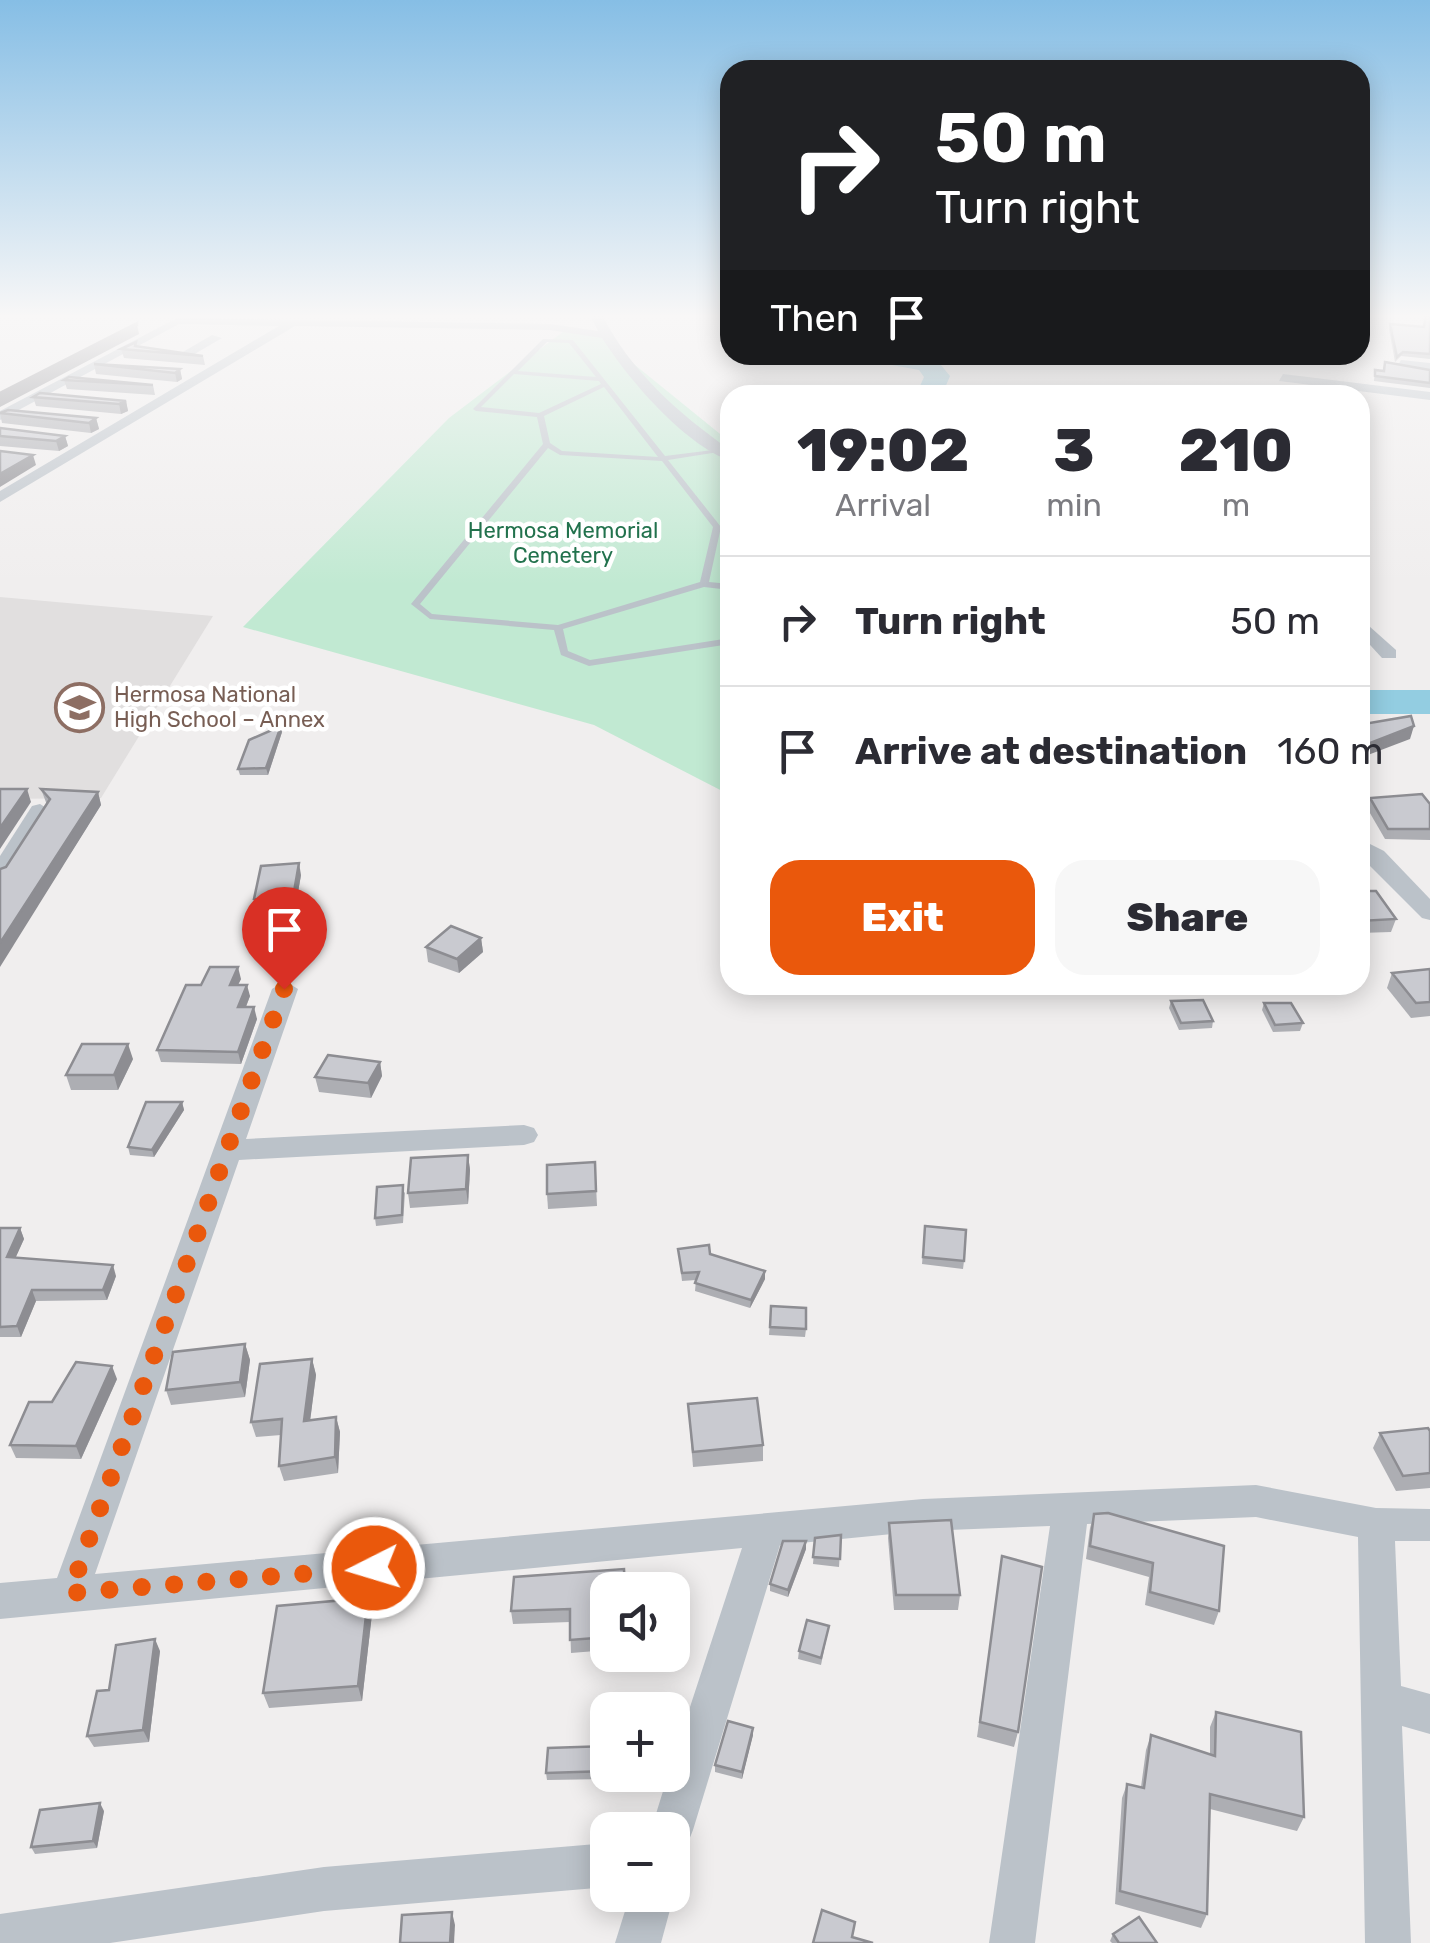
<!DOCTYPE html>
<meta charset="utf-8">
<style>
:root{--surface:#fff;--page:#f7f7f7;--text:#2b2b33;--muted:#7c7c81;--line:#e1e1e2;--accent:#ea580c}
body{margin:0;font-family:Rubik,sans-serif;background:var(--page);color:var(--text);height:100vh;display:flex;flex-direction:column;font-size:38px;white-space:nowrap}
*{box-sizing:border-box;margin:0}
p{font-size:32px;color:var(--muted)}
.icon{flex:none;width:55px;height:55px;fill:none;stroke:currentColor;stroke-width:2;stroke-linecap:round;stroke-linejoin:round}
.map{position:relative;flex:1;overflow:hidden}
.side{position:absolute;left:720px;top:385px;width:650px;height:610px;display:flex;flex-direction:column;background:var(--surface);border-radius:30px;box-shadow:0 5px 25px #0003}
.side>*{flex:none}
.guide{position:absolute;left:720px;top:60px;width:650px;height:305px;border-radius:30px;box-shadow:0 5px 25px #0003;background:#202124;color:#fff;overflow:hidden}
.tools{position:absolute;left:590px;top:1572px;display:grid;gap:20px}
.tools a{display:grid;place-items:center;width:100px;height:100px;border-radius:20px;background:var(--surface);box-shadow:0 5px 25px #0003;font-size:50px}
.pin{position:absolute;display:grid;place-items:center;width:85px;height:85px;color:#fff;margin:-102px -42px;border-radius:50% 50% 50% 0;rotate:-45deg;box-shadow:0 0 10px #0007}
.pin .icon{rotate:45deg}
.me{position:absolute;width:110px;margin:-55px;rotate:265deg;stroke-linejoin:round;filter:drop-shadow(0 0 8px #0008)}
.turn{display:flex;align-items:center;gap:35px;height:210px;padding:0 50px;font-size:45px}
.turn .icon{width:130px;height:130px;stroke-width:2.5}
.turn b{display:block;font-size:70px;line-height:85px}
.then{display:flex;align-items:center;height:95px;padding:0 50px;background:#0003;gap:20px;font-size:38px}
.eta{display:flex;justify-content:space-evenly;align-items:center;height:170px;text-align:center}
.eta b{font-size:60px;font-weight:800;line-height:70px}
.action{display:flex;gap:20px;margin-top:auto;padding:20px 50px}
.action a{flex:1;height:115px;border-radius:30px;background:var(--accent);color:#fff;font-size:40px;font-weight:800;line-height:115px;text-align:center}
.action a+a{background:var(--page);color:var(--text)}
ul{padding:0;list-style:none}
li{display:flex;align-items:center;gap:30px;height:130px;padding:0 50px;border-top:2px solid var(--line)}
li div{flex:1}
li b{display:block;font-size:38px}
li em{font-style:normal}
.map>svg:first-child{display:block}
.education{fill:#e1dfdf}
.green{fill:#c1e9d2}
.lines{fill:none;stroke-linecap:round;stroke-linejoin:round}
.river{fill:#93cde1;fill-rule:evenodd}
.lane{fill:#bbc2c9;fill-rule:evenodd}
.street{fill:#bbc2c9;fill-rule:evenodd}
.wall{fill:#adaeb3}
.shaded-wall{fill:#8d8d92}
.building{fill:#c9cad0;stroke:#8d8d92;stroke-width:2.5}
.route{stroke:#ea580c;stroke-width:18;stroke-dasharray:0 32.4}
.labels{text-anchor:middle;stroke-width:9;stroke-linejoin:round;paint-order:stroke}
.far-park-label{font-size:22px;fill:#22724d;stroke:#fff}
.far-education-label{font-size:22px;fill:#785e54;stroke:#fff;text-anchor:start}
</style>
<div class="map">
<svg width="1430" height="1943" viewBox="0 0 1430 1943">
<rect width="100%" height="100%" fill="#f0eeee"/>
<!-- education -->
<polygon class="education" points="0,597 213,616 101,798 0,799"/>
<!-- green -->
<polygon class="green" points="564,331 598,335 730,442 730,795 594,725 243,627 449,418"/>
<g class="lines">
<!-- river -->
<g class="river">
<polygon points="714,313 730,313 730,324"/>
<polygon points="862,355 927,357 936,359 950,376 942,395 916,395 924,377 919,370 865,360"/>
<rect x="1360" y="690" width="70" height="24"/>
</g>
<!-- lane -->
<path class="lane" d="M543,339L573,340L665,456L721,449L725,451L668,460L721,527L709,582L730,584V590L704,587L563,629L568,651L590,660L730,638V644L589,666L561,655L554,630L430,619L411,604L543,444L537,417L476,411L473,409ZM547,342L569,343L596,377L518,371ZM514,374L599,381L601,384L539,413L481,407ZM604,387L658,457L562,451L550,443L544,416ZM548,448L560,455L662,461L713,527L700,582L558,625L432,614L420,604Z"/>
<!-- street -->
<g class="street">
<path d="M589,313H601C630,371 678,413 730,450V461C683,443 629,380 602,338L550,330L295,326L0,502V491L279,326L179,324L0,420V411L177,318L550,324L598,331Z"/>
<polygon points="212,335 222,338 186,359 176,356"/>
<polygon points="1401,360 1430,363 1430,371 1397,367"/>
<polygon points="1283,374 1430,392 1430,400 1279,381"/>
<polygon points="1360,618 1396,650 1396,658 1382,658 1360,634"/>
<polygon points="40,804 51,811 8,879 0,881 0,856 32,806"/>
<polygon points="1360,839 1384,851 1430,899 1430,920 1422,918 1360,856"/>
<polygon points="285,981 298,989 246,1139 524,1125 534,1128 538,1135 534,1142 524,1145 239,1160 95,1574 923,1499 1256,1485 1376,1508 1430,1509 1430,1541 1395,1541 1401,1686 1430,1694 1430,1734 1402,1726 1411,1943 1365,1943 1358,1537 1256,1517 1087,1524 1035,1943 989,1943 1050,1526 923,1531 780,1545 693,1830 687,1845 672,1851 672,1830 651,1830 668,1775 672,1775 672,1762 742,1548 0,1619 0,1583 57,1578 272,989"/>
<polygon points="608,1843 608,1887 324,1911 110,1943 0,1943 0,1914 324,1867"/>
<polygon points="672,1891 674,1895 661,1943 615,1943 630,1895 672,1895"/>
</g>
</g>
<!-- wall -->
<g class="wall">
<polygon points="1430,313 1430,359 1401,356 1395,362 1389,329 1390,324 1423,327"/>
<polygon points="136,342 137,346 203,356 205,365 124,358 121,349"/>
<polygon points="94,364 180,369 182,379 177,382 96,374"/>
<polygon points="1375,370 1430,370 1430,388 1374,381"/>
<polygon points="64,380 153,385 155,395 67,389"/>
<polygon points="33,397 126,401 128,411 121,414 36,406"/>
<polygon points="0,413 96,418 99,429 91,433 2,423"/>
<polygon points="0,428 65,436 68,446 59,451 0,446"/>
<polygon points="1360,632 1367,639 1365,645 1360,645"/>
<polygon points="282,732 268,775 240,775 238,769"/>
<polygon points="41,789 98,792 101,805 12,946 6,867 47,805"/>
<polygon points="1370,798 1430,804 1430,840 1385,839 1367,808"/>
<polygon points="301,875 294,915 257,911 254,899"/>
<polygon points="1360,891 1396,919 1391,932 1360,933"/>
<polygon points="481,938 483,952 459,973 428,962 426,947"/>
<polygon points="1430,969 1430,1016 1411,1018 1387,988 1392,973"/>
<polygon points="241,979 238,985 250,996 246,1007 257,1019 241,1064 161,1062 157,1050 201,985"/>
<polygon points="1171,1001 1213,1021 1212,1028 1179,1030 1169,1008"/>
<polygon points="1264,1003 1303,1023 1300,1031 1273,1032 1262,1010"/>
<polygon points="133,1059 118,1090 71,1090 66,1075"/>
<polygon points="380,1062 382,1076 371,1098 319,1092 315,1077"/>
<polygon points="182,1102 184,1110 154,1157 130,1155 128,1147"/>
<polygon points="468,1155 470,1170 468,1204 410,1208 408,1193"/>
<polygon points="595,1162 597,1206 548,1209 547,1194"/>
<polygon points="405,1192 403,1223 376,1226 375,1218"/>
<polygon points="925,1226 964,1261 963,1269 922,1264"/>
<polygon points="0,1228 20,1228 24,1239 15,1258 116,1276 107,1300 36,1301 21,1337 0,1337"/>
<polygon points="678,1249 765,1271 765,1279 750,1308 695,1291 696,1280 682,1281"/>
<polygon points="771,1306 806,1329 805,1337 769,1335"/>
<polygon points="245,1344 250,1360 245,1397 171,1405 166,1390"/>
<polygon points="312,1359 316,1375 310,1420 336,1417 340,1432 338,1473 284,1481 279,1466 281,1435 256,1437 251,1422"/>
<polygon points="117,1379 81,1459 16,1458 10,1445"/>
<polygon points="688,1404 763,1445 763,1461 693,1467"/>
<polygon points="1430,1431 1430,1488 1396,1491 1373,1448 1380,1433"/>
<polygon points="1094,1514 1219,1611 1214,1625 1145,1605 1149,1577 1086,1559 1090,1528"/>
<polygon points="889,1523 960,1595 958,1610 894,1610 888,1538"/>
<polygon points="841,1535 839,1567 813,1564 815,1538"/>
<polygon points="806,1541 806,1549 788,1597 770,1591 770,1584"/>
<polygon points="1002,1556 1018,1732 1014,1747 977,1737"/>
<polygon points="608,1590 608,1650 571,1653 570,1622 513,1624 511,1611"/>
<polygon points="372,1614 362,1701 269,1708 263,1693"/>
<polygon points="829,1626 821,1665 798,1659 799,1651"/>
<polygon points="160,1651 149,1742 94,1747 87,1736 109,1690"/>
<polygon points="1216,1712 1304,1817 1297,1831 1210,1809 1207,1914 1201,1928 1115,1904 1122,1798 1127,1784 1141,1787 1146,1750 1151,1735 1210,1754 1210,1727"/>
<polygon points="753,1728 753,1735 742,1779 715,1772 715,1765"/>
<polygon points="608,1746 608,1779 547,1780 546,1773"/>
<polygon points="104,1811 97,1848 35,1854 31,1847"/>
<polygon points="1113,1934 1157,1943 1112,1943 1110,1941"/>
</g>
<!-- shaded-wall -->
<g class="shaded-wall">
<polygon points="137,325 139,334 0,407 0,395"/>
<polygon points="180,369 182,379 177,382 175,373"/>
<polygon points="126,401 128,411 121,414 119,404"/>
<polygon points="96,418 99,429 91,433 89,423"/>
<polygon points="65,436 68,446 59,451 56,441"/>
<polygon points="33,455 36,465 0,487 0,474"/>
<polygon points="281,726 282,732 268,775 266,768"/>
<polygon points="1414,726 1410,739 1360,758 1360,747"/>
<polygon points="27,789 31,802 0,849 0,828"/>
<polygon points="98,792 101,805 0,967 0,943"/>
<polygon points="299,863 301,875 294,915 292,903"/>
<polygon points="481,938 483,952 459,973 457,959"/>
<polygon points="238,967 241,979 232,996 230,985"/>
<polygon points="247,985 250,996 241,1019 238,1007"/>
<polygon points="254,1007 257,1019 241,1064 238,1052"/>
<polygon points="128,1044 133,1059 118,1090 114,1075"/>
<polygon points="380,1062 382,1076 371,1098 368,1083"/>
<polygon points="182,1102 184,1110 154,1157 152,1150"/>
<polygon points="468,1155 470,1170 468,1204 466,1189"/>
<polygon points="20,1228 24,1239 11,1268 7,1257"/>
<polygon points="113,1265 116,1276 107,1300 103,1290"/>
<polygon points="765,1271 765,1279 750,1308 751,1300"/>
<polygon points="32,1290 36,1301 21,1337 17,1326"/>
<polygon points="245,1344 250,1360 245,1397 240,1382"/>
<polygon points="312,1359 316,1375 308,1437 304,1421"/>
<polygon points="112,1366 117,1379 81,1459 76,1446"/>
<polygon points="336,1417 340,1432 338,1473 335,1457"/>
<polygon points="806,1541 806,1549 788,1597 788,1590"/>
<polygon points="368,1598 372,1614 362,1701 358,1686"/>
<polygon points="155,1639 160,1651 149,1742 143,1730"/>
<polygon points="753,1728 753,1735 742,1779 742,1772"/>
<polygon points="100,1803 104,1811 97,1848 93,1841"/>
<polygon points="452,1912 455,1925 454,1943 450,1943"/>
</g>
<!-- building -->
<g class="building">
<polygon points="1426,313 1430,313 1430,354 1403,352 1397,357 1390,324 1424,327"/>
<polygon points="137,323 137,325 0,395 0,393"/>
<polygon points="136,342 135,346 203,356 121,349"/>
<polygon points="1385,362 1430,370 1430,383 1375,376 1375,370 1384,371"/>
<polygon points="94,364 180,369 175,373"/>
<polygon points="69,377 153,385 64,380"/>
<polygon points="40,393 126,401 119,404 33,397"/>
<polygon points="8,410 96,418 89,423 0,413"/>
<polygon points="0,428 65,436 56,441 0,436"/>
<polygon points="0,451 33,455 0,474"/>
<polygon points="1411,716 1414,726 1360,747 1360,722 1364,724"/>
<polygon points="281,726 266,768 238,769 249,740"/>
<polygon points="0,789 27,789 0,828"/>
<polygon points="41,789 98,792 0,943 0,869 6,867 50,799"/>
<polygon points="1422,794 1430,804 1430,829 1388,829 1370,798"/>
<polygon points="299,863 292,903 254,899 261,866"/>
<polygon points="1360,891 1376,891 1396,919 1360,921"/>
<polygon points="451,926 481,938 457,959 426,947"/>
<polygon points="210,967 238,967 230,985 247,985 238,1007 254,1007 238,1052 157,1050 186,985 201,985"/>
<polygon points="1430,969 1430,1002 1416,1003 1392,973"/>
<polygon points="1203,1000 1213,1021 1181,1023 1171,1001"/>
<polygon points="1264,1003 1291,1003 1303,1023 1275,1025"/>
<polygon points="82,1044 128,1044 114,1075 66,1075"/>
<polygon points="328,1055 380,1062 368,1083 315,1077"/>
<polygon points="146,1102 182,1102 152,1150 128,1147"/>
<polygon points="468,1155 466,1189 408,1193 411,1158"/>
<polygon points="595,1162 596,1191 547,1194 547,1165"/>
<polygon points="403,1185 402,1215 375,1218 377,1187"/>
<polygon points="925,1226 966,1230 964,1261 923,1257"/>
<polygon points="0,1228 20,1228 7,1257 113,1265 103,1290 32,1290 17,1326 0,1327"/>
<polygon points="709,1245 710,1254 765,1271 751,1300 695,1283 699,1272 682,1273 678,1249"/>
<polygon points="771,1306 806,1308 806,1329 770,1327"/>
<polygon points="245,1344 240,1382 166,1390 173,1352"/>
<polygon points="312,1359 304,1421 336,1417 335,1457 279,1466 282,1419 251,1422 260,1364"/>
<polygon points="76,1362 112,1366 76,1446 10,1445 29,1402 52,1402"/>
<polygon points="757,1398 763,1445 693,1452 688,1404"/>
<polygon points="1428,1428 1430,1431 1430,1473 1403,1476 1380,1433"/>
<polygon points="1108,1513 1224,1546 1219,1611 1150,1592 1153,1563 1090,1546 1094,1514"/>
<polygon points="951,1520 960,1595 896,1595 889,1523"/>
<polygon points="841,1535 840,1559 813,1557 815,1538"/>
<polygon points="783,1541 806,1541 788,1590 770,1584"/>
<polygon points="1002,1556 1042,1567 1018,1732 980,1722"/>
<polygon points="624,1569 625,1590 608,1590 608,1637 570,1640 570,1609 511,1611 514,1577"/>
<polygon points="368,1598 358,1686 263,1693 277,1606"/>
<polygon points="807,1620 829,1626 821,1658 799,1651"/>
<polygon points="155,1639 143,1730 87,1736 97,1691 109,1690 116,1645"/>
<polygon points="1216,1712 1301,1732 1304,1817 1210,1794 1207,1914 1120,1891 1127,1784 1144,1788 1151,1735 1215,1756"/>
<polygon points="728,1721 753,1728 742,1772 715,1765"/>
<polygon points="608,1746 607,1771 546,1773 548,1748"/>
<polygon points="100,1803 93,1841 31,1847 40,1810"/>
<polygon points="822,1910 855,1922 852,1937 873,1943 813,1943"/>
<polygon points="452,1912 450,1943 400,1943 402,1915"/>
<polygon points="1139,1917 1157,1943 1119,1943 1113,1934"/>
</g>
<!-- sky -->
<linearGradient id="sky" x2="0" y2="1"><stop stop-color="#86bee5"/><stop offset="0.54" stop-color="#f8f7f7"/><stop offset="1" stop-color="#f8f7f7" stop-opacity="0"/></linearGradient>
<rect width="1430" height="585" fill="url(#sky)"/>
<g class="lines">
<!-- route -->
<polyline class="route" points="284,989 70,1593 374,1568"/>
</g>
<!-- icons -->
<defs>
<symbol id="school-ring" viewBox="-11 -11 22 22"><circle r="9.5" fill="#fff" stroke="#8d6e63" stroke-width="1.5"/><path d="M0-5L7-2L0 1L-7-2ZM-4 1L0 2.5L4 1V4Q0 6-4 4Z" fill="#8d6e63"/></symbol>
</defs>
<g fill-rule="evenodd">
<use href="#school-ring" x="52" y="680" width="55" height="55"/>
</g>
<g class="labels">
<!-- far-park labels -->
<g class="far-park-label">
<text x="563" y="538">Hermosa Memorial<tspan x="563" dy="25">Cemetery</tspan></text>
</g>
<!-- far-education labels -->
<g class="far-education-label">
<text x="114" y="702">Hermosa National<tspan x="114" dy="25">High School – Annex</tspan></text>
</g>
</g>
</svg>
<div class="tools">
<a><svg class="icon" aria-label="sound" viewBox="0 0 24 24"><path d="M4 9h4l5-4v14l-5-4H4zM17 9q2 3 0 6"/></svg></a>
<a>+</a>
<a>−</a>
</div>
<div class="pin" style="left:284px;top:989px;background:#d93025"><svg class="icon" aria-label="arrive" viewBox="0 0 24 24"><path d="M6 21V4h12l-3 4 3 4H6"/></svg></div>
<svg class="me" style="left:374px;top:1568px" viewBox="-20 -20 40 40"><circle r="17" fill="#ea580c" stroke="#fff" stroke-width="3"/><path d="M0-11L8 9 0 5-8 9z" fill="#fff"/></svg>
<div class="guide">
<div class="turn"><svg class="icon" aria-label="right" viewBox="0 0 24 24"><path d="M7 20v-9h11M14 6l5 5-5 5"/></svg><div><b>50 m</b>Turn right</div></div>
<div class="then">Then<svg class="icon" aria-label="arrive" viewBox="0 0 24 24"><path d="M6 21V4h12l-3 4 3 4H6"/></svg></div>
</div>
<section class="side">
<div class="eta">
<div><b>19:02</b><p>Arrival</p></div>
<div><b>3</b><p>min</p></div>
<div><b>210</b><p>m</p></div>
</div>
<ul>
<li><svg class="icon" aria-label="right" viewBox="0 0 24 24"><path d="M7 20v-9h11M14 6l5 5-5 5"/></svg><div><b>Turn right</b></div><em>50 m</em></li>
<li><svg class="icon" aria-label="arrive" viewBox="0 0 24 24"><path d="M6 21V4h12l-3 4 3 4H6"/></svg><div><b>Arrive at destination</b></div><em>160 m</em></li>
</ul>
<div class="action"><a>Exit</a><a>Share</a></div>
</section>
</div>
